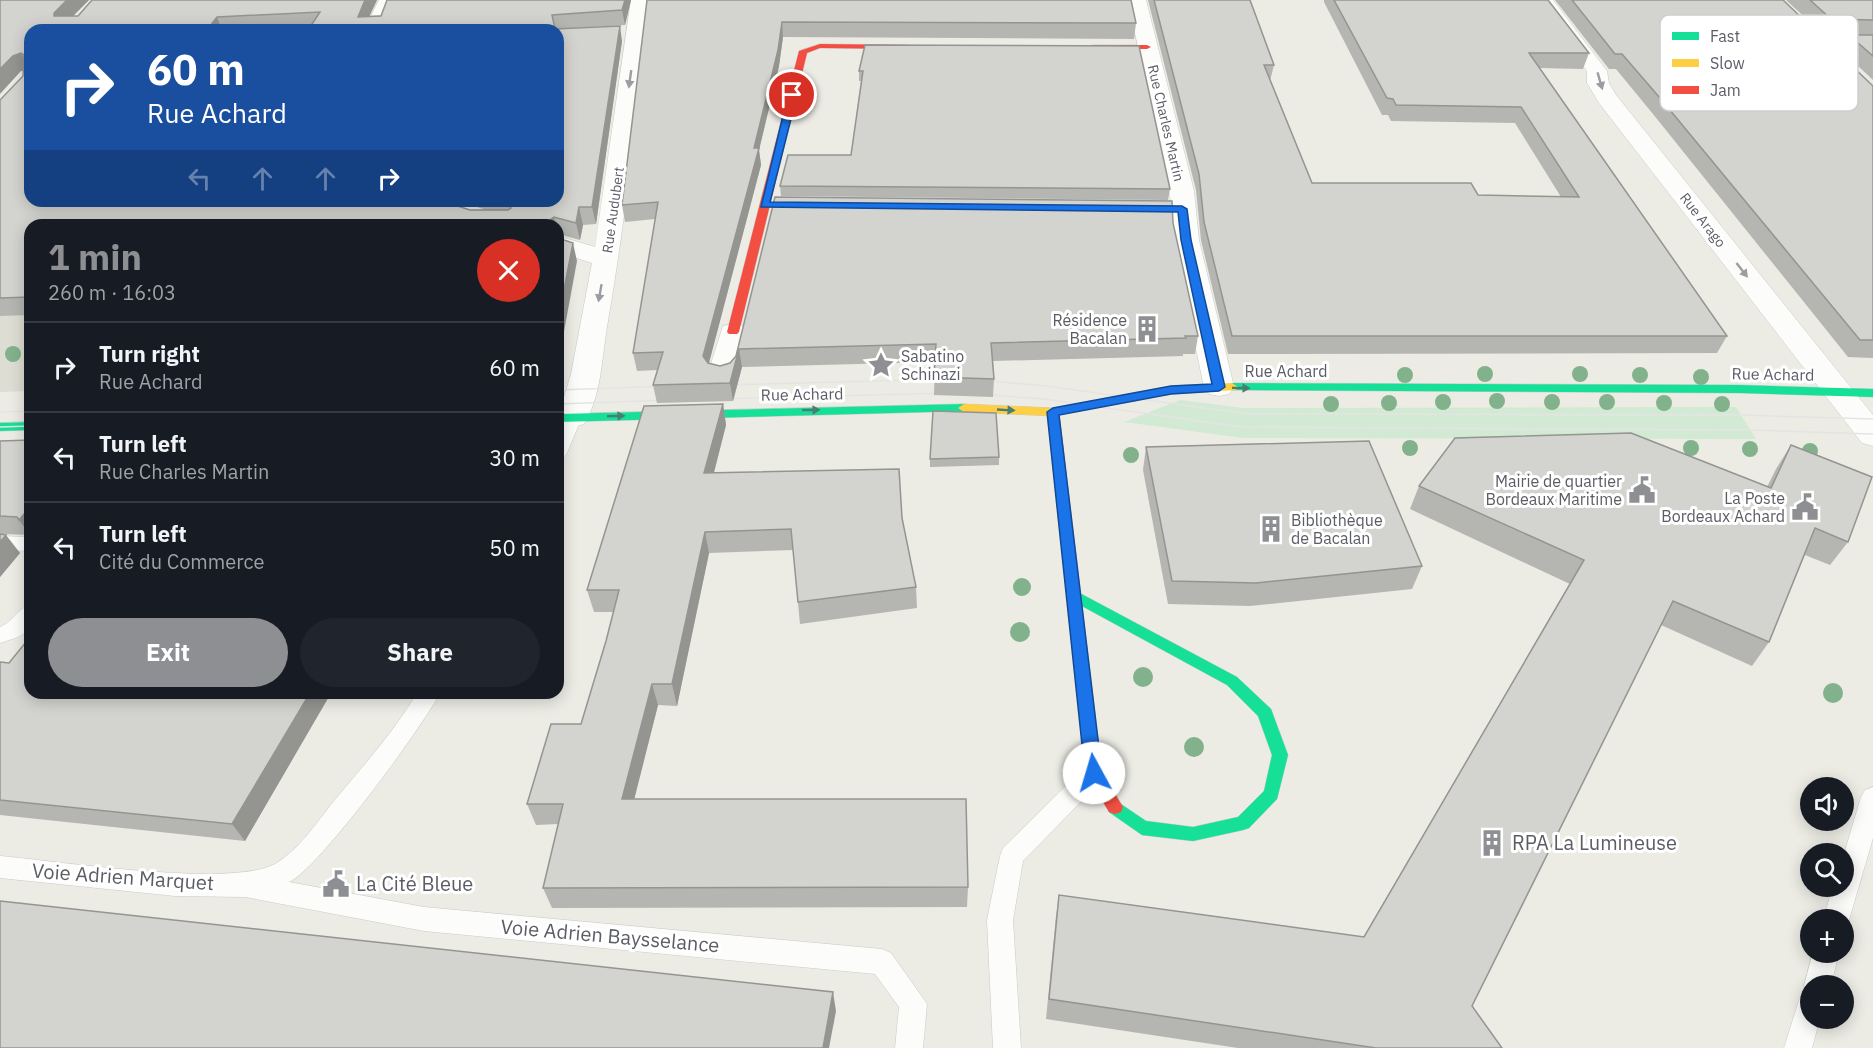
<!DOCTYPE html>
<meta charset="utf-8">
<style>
:root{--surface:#171b24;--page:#20242c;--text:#f1f3f6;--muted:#9ea1a6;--line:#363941;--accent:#8e8f92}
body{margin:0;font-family:"IBM Plex Sans",sans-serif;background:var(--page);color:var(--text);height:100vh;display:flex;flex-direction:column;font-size:22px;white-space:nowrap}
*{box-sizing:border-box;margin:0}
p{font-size:20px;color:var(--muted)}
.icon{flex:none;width:33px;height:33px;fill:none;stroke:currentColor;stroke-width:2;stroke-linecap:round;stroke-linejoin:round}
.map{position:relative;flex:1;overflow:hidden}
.side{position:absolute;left:24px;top:219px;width:540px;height:480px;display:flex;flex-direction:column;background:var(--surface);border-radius:18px;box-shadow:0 3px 15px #0003}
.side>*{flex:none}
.banner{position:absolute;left:24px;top:24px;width:540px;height:183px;border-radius:18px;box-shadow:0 3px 15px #0003;background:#1a4fa0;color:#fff;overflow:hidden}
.tools{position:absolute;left:1800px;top:777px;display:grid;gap:12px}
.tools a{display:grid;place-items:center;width:54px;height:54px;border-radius:50%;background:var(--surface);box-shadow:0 3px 15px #0003;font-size:30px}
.pin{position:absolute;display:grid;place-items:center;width:51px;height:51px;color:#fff;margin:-26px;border:3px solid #fff;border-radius:50%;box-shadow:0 2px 6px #0007}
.me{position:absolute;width:66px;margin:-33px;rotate:354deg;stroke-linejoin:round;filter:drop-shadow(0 0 4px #0008)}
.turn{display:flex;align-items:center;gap:21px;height:126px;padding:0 24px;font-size:27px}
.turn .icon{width:78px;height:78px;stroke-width:2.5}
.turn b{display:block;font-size:42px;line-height:51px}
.lanes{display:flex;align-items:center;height:57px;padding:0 24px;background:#0003;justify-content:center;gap:30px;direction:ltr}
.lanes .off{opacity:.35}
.round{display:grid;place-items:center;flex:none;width:63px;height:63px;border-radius:32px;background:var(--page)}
.headline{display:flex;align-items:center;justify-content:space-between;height:102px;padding:0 24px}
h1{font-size:36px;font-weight:800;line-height:45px;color:var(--accent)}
.button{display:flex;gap:12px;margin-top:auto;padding:12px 24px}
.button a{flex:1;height:69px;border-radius:36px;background:var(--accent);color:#fff;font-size:24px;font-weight:800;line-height:69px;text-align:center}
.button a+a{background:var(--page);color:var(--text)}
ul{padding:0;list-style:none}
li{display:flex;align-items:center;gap:18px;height:90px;padding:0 24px;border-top:2px solid var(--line)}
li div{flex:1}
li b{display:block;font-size:22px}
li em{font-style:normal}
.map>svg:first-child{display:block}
.education{fill:#ddddd3}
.green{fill:#d2ead4}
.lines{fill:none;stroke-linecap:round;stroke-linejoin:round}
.lane-casing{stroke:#c9c9c8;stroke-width:1}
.street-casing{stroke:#c9c9c8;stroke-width:1}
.fast-casing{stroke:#cbcbcb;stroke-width:1}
.slow-casing{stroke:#cbcbcb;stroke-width:1}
.jam-casing{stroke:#cbcbcb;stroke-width:1}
.lane{fill:#fcfcfb;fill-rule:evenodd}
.street{fill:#fcfcfb;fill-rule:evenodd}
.fast{fill:#16e098;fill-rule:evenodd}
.slow{fill:#ffcf43;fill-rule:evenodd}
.jam{fill:#f24e42;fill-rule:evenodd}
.tram{stroke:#e4e4e3;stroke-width:1.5}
.tree{fill:#82b28b}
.wall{fill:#b5b5b2;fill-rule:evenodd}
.shaded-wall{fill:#949491}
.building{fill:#d3d3cf;stroke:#949491;stroke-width:1.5;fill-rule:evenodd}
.oneway{fill:#9b9da1}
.oneway2{fill:#4a7e72}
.route{fill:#1a73e8;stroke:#114b97;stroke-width:1.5}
.labels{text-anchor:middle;stroke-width:6;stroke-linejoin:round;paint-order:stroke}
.far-street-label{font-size:14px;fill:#5b5d65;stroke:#fff}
.poi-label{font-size:16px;fill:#5b5d65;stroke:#fff;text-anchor:end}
.street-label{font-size:16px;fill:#5b5d65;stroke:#fff}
.near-poi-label{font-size:20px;fill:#5b5d65;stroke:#fff;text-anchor:start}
.near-street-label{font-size:20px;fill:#5b5d65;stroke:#fff}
.key{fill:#fff;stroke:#ceced1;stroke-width:1.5}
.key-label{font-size:16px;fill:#5b5d65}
</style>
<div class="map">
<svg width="1873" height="1048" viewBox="0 0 1873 1048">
<rect width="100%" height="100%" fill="#ecece5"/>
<!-- education -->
<polygon class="education" points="30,258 30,391 0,392 0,293"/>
<!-- green -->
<polygon class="green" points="1180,400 1243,408 1736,407 1756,439 1243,438 1124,422"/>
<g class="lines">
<defs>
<g id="lane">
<polygon points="573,411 582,417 567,453 564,457 558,459 558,431 567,413"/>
<polygon points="0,536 30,537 30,551 0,550"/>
<path d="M30,605C30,635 28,634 0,643V627C13,622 17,609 30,605Z"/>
<path d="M417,693H440C423,726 318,870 289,882L424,907L882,949L891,953L927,1004L923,1048H895L899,1007L875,974L424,931L245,897L175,896L0,878V856C58,861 230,888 275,864C299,850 317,822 334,801C363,766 394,732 417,693Z"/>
<polygon points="1094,763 1102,766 1106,773 1102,780 1023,861 1013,920 1021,1048 993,1048 987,920 1000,856 1003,848 1086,766"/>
<polygon points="1873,787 1873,838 1849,920 1844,929 1844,920 1823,920 1833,886 1844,886 1844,854 1861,797 1865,790"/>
<polygon points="1813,952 1839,952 1831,986 1810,986 1810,1018 1820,1018 1812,1048 1784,1048 1800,997 1807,994 1804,986"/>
</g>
<g id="street">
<polygon points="379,0 397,0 384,30 364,30"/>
<path d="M631,0H649C637,109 626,218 607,327C602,357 601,398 584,424L573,427L562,424L558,417L571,374L592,263L558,252V236L595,247Z"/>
<polygon points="1128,0 1146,0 1194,191 1199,240 1234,387 1229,394 1219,396 1209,394 1204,387 1173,240 1172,216 1120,213 1117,208 1120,203 1171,201"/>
<polygon points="1534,0 1553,0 1607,71 1609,83 1616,95 1873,415 1873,446 1862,443 1599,103 1587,83 1587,71"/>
<polygon points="1817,36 1873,37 1873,49 1810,46 1807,42 1810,38"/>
<polygon points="733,324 743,326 747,332 736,373 732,379 722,382 712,379 708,373 723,326"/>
</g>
<g id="fast">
<polygon points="1232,383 1740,385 1873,389 1873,397 1740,393 1228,390 1226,387"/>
<polygon points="964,404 968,405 970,408 968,411 558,422 558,414"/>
<polygon points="30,422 30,430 0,431 0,423"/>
<polygon points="1074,590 1237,677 1271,709 1288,755 1277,799 1249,828 1243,830 1193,841 1142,835 1109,812 1107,807 1109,802 1115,800 1146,821 1193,827 1238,817 1264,791 1272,755 1258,716 1227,685 1069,599 1067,595 1069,591"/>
</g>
<polygon id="slow" points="1232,383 1238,387 1236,390 1171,394 1053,416 964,412 958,408 964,404 1053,408 1171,386"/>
<g id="jam">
<polygon points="820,44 908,45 912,47 908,49 820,48 807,53 739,332 737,334 729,334 727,332 799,51"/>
<polygon points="1092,45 1147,45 1151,47 1147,49 1095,49 1091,47"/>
<polygon points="1053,408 1059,412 1102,772 1123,807 1121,812 1115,814 1109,812 1086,773 1047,412"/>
</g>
</defs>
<!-- lane casing -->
<use href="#lane" class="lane-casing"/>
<!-- street casing -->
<use href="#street" class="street-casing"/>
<!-- fast casing -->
<use href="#fast" class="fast-casing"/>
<!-- slow casing -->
<use href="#slow" class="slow-casing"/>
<!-- jam casing -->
<use href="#jam" class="jam-casing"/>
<!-- lane -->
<use href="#lane" class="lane"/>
<!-- street -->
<use href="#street" class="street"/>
<!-- fast -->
<use href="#fast" class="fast"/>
<!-- slow -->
<use href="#slow" class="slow"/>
<!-- jam -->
<use href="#jam" class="jam"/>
<!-- tram -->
<g class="tram">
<polyline points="978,380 1046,386 1248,414 1740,415 1873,419"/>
<polyline points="721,385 951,379"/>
<polyline points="558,390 670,386"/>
<polyline points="978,394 1044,399 1241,427 1750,430 1873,434"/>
<polyline points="717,399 951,393"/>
<polyline points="558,404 672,400"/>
<polyline points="0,412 30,411"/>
<polyline points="0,427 30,426"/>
</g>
</g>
<!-- trees -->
<g class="tree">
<circle cx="13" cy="354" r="8"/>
<circle cx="1485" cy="374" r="8"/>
<circle cx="1580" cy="374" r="8"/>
<circle cx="1405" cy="375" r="8"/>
<circle cx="1640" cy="375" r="8"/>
<circle cx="1701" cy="377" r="8"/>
<circle cx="1497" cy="401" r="8"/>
<circle cx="1443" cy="402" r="8"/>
<circle cx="1552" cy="402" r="8"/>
<circle cx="1607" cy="402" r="8"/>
<circle cx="1389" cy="403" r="8"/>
<circle cx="1664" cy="403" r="8"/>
<circle cx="1331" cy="404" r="8"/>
<circle cx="1722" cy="404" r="8"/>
<circle cx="1410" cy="448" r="8"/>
<circle cx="1691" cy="448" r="8"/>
<circle cx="1750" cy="449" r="8"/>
<circle cx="1810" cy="451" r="8"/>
<circle cx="1131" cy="455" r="8"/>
<circle cx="1022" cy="587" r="9"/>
<circle cx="1020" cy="632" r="10"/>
<circle cx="1143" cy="677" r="10"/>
<circle cx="1833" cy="693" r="10"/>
<circle cx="1194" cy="747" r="10"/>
</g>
<!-- wall -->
<g class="wall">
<path d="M0,0H89L73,16H78L92,0H377L369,16L631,0L625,25L592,27L622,41L596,224L583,225L580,240L558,234V225H30V315L0,316V100L23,76V71H21ZM309,28L558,201H459L486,210L30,201V30H270Z"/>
<polygon points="647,0 1136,23 1134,39 783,37 779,66 759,150 761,165 709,363 720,366 730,363 736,356 775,197 1173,223 1198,336 1195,354 1183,354 1183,356 993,361 994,379 993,397 934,395 935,362 742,367 733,401 657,403 653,385 657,370 637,371 633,353 655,219 625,222 622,205"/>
<polygon points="1148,0 1250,0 1274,65 1270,81 1312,183 1478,195 1561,197 1515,123 1391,121 1388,115 1382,115 1324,2 1324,0 1548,0 1589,53 1583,69 1540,68 1727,336 1717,353 1228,354 1201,240 1196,190"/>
<polygon points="1555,0 1783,0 1873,86 1873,358 1848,357 1653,114 1616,69 1609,69"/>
<polygon points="1786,0 1873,0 1873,80 1841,50 1849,35 1864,35 1823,34"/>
<polygon points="865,45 1170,189 1168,200 781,196 780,186 851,155 861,81 859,81 859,71"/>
<polygon points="723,404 726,425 714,473 902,518 916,587 917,608 800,624 793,550 709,553 677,706 658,705 634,799 968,887 967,907 552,908 543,888 558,824 536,825 527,804 581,724 606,641 614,612 594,612 587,590"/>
<polygon points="30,440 30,535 1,534 20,553 0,577 0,441"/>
<polygon points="1791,445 1848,542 1830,565 1805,555 1769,642 1752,666 1661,625 1472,1006 1502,1048 1238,1048 1046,1019 1056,916 1059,895 1364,937 1570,584 1410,509 1419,486 1767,487 1776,469"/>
<polygon points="1146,447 1422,566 1412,589 1250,606 1168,604 1143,470"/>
<polygon points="999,457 999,465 930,467 930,459"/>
<polygon points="0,662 30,693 331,693 245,841 0,815"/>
</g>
<!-- shaded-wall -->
<g class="shaded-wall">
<polygon points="67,0 89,0 61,28 54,16 54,13"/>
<polygon points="365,0 377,0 363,30 358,17"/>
<polygon points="625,0 631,0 625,25 622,10"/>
<polygon points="217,17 222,30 207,30"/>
<polygon points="782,22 783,37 779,66 759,150 761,165 706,374 703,356 754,148"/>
<polygon points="620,26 622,41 596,224 592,207"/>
<polygon points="21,53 29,69 21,71 0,94 0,69 13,56"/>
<polygon points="579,207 583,225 580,240 576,223"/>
<polygon points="554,217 556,225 552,225 551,219"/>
<polygon points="573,243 577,261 558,364 558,321"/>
<polygon points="739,349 742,367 733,401 730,383"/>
<polygon points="723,404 726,425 708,495 704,473"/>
<polygon points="30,507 30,535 19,520"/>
<polygon points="705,532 709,553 677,706 672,684"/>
<polygon points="6,535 20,553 0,577 0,542"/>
<polygon points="652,684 658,705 629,820 622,799"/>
<polygon points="310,693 331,693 245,841 232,824"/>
<polygon points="833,992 836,1011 829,1048 823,1048"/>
</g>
<!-- building -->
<g class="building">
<path d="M0,0H67L54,13V16H78L92,0H365L358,17L381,16L387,0H625L622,10L552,15L555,29L620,26L592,207H579L576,223L554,217L551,219L552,225H30V297L0,298V100L23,76L24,55L21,53L13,56L0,69ZM320,12L308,30H558V201H505L507,202L511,208L508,210H470L442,201H30V30H207L217,17Z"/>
<polygon points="647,0 1131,0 1136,23 782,22 778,50 754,148 759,148 703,356 708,363 720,366 730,363 736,356 775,197 1172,201 1173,223 1198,336 1185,336 1186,338 991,343 994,379 934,377 936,344 739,349 730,383 653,385 663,352 633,353 658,202 622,205"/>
<polygon points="1154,0 1250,0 1274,65 1264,65 1312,183 1471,183 1478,195 1579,197 1521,107 1396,105 1393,99 1387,98 1334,0 1548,0 1589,53 1529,53 1727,336 1232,336 1204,222 1199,174"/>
<polygon points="1572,0 1783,0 1873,86 1873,340 1860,340 1660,98 1622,54 1615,54"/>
<polygon points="1810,0 1873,0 1873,20 1831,19"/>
<polygon points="1849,35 1873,35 1873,56"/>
<polygon points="865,45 1139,46 1170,189 780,186 788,155 851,155 863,71 859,71"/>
<polygon points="558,238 573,243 558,321"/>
<polygon points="723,404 704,473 899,469 902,518 916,587 798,602 791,529 705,532 672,684 652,684 622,799 966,799 968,887 543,888 563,804 527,804 551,724 581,724 606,641 619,590 587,590 644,406"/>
<polygon points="933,411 996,413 999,457 930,459"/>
<polygon points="1631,433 1771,488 1791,445 1872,477 1848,542 1815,528 1769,642 1673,601 1472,1006 1502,1048 1376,1048 1049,999 1059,895 1364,937 1584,560 1419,486 1455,438"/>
<polygon points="30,440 30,507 19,520 17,517 0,516 0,441"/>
<polygon points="1369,441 1422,566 1256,583 1172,581 1146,447"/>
<polygon points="0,534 6,535 0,542"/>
<polygon points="30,637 30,693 310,693 232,824 0,800 0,662 9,663"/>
<polygon points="0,901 833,992 823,1048 0,1048"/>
</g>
<!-- one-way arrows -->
<defs><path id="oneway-solid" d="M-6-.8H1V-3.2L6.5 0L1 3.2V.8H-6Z" transform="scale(1.5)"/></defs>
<g class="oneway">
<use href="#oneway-solid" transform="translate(630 79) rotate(98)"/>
<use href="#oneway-solid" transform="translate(1600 81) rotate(74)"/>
<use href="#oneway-solid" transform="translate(1742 270) rotate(52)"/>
<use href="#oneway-solid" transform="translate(600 293) rotate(100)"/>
</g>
<g class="oneway2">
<use href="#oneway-solid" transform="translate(1241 388) rotate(1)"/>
<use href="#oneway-solid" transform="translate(811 410) rotate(-1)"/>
<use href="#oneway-solid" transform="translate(1006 410) rotate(3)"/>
<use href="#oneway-solid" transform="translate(616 416) rotate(-2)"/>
</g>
<!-- route -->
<polygon class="route" points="792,92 797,95 770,202 1182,206 1187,209 1191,240 1225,387 1219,391 1171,394 1059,415 1102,773 1099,778 1088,778 1085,773 1047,412 1053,408 1171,386 1212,384 1181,240 1178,212 761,207 788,95"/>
<!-- icons -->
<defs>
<symbol id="building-bare" viewBox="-9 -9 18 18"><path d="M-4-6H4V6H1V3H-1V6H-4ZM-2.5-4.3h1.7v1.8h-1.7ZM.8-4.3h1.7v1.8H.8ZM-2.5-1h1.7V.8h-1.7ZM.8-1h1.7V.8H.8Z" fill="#8e8f92" stroke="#fff" stroke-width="2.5" paint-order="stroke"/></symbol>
<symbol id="sight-bare" viewBox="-9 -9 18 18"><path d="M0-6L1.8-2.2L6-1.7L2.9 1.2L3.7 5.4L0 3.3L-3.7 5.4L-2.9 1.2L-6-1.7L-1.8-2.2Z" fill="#8e8f92" stroke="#fff" stroke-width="2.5" paint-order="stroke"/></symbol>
<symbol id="civic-bare" viewBox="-9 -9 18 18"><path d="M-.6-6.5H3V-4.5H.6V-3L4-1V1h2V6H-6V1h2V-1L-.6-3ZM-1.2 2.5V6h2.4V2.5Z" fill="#8e8f92" stroke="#fff" stroke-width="2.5" paint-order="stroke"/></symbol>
</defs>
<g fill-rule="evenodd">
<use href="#building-bare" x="1128" y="310" width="38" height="38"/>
<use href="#sight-bare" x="862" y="346" width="38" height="38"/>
<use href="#civic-bare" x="1623" y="471" width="38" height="38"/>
<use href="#civic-bare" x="1786" y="488" width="38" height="38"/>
<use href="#building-bare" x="1252" y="510" width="38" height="38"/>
<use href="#building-bare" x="1473" y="824" width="38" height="38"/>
<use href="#civic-bare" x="317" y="865" width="38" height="38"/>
</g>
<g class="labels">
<!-- far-street labels -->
<g class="far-street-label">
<text transform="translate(1166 123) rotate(77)" y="5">Rue Charles Martin</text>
<text transform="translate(613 210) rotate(-82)" y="5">Rue Audubert</text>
<text transform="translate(1703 220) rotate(52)" y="5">Rue Arago</text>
</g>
<!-- poi labels -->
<g class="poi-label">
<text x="1127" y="326">Résidence<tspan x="1127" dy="18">Bacalan</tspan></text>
<text x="901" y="362" text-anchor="start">Sabatino<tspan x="901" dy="18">Schinazi</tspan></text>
<text x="1622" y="487">Mairie de quartier<tspan x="1622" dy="18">Bordeaux Maritime</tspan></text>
<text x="1785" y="504">La Poste<tspan x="1785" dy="18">Bordeaux Achard</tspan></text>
<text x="1291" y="526" text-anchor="start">Bibliothèque<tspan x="1291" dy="18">de Bacalan</tspan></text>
</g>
<!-- street labels -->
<g class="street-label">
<text x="1286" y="377">Rue Achard</text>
<text transform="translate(1773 374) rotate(1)" y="6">Rue Achard</text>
<text transform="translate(802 394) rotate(-1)" y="6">Rue Achard</text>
</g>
<!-- near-poi labels -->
<g class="near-poi-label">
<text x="1512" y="850">RPA La Lumineuse</text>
<text x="356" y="891">La Cité Bleue</text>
</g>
<!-- near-street labels -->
<g class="near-street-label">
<text transform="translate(123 877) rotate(4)" y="7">Voie Adrien Marquet</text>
<text transform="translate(610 936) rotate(5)" y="7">Voie Adrien Baysselance</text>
</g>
</g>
<!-- legend -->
<rect x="1660" y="15" width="198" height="96" rx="9" class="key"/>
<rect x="1672" y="32" width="27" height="8" fill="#16e098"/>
<rect x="1672" y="59" width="27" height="8" fill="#ffcf43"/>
<rect x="1672" y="86" width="27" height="8" fill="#f24e42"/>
<g class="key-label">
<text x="1710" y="42">Fast</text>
<text x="1710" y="69">Slow</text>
<text x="1710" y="96">Jam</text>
</g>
</svg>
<div class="tools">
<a><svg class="icon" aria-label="sound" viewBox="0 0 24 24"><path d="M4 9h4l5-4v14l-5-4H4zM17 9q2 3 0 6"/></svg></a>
<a><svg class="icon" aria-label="search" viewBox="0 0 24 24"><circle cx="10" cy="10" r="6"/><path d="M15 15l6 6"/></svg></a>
<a>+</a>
<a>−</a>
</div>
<div class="pin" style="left:792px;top:95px;background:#d93025"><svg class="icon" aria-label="arrive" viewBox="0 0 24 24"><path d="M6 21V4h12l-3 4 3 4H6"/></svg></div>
<svg class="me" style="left:1094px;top:773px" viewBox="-20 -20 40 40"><circle r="19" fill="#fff"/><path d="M0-13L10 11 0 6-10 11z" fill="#1a73e8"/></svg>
<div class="banner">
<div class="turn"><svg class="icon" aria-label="right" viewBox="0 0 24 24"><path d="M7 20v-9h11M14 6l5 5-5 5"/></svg><div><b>60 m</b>Rue Achard</div></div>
<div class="lanes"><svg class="icon off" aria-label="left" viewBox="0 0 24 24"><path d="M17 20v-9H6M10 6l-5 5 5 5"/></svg><svg class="icon off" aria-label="ahead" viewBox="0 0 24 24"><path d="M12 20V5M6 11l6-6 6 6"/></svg><svg class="icon off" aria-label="ahead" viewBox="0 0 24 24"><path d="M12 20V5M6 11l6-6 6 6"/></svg><svg class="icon" aria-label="right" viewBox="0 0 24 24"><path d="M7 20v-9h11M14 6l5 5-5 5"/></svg></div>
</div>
<section class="side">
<div class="headline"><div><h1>1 min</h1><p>260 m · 16:03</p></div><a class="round" style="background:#d93025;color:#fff"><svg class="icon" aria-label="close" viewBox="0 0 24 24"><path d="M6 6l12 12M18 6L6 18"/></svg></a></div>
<ul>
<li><svg class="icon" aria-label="right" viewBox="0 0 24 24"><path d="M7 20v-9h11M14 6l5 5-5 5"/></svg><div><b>Turn right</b><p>Rue Achard</p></div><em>60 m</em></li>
<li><svg class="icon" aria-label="left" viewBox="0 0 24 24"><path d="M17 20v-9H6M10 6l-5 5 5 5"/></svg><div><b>Turn left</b><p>Rue Charles Martin</p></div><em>30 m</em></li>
<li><svg class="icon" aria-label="left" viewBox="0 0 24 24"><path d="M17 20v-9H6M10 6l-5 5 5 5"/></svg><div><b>Turn left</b><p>Cité du Commerce</p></div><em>50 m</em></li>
</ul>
<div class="button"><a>Exit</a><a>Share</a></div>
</section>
</div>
